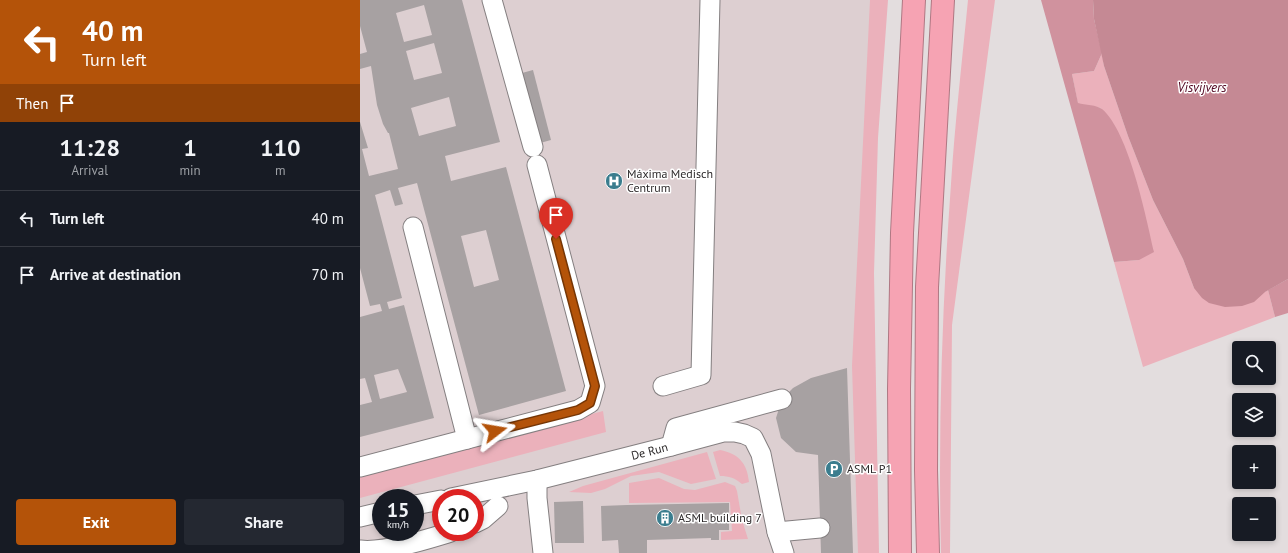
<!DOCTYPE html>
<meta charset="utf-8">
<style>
:root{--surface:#171b24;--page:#242831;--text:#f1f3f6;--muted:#9ea1a6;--line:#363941;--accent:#b45309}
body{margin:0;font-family:"PT Sans",sans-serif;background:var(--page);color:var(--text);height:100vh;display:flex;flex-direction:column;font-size:15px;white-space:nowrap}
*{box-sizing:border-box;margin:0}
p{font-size:13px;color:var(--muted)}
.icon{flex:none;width:22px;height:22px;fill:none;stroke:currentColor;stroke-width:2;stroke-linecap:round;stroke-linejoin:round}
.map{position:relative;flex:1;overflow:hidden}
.details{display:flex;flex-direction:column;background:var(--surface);width:360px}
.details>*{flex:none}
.top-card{background:#b45309;color:#fff;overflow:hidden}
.controls{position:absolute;left:872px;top:341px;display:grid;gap:8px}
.controls a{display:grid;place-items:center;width:44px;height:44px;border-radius:4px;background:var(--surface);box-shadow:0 2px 6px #0003;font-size:20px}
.speed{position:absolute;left:12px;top:489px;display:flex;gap:8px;font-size:20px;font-weight:700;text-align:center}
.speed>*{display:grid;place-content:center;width:52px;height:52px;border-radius:50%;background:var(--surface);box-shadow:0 2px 6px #0003;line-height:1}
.speed small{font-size:10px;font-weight:400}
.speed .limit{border:6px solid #d22;background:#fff;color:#111}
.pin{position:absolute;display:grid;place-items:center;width:34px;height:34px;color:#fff;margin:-41px -17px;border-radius:50% 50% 50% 0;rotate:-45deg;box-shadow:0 0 4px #0007}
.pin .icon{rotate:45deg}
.me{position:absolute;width:44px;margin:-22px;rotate:76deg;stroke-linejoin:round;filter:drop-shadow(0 0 3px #0008)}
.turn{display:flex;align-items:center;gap:14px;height:84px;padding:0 16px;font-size:18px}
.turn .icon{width:52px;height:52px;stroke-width:2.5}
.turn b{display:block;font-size:28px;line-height:34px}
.then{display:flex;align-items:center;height:38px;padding:0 16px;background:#0003;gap:8px;font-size:15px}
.eta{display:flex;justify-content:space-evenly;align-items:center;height:68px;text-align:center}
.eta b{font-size:24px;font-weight:700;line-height:28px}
.primary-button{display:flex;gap:8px;margin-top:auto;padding:8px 16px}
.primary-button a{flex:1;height:46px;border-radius:4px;background:var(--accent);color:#fff;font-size:16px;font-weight:700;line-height:46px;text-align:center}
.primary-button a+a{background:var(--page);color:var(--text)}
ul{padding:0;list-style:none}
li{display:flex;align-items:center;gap:12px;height:56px;padding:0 16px;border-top:1px solid var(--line)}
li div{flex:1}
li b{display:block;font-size:15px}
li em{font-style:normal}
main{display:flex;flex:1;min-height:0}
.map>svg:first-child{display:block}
.built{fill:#ddcfd1;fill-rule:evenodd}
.green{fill:#ebb1bb}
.forest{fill:#d0929e}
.water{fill:#c58994}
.building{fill:#a7a1a2;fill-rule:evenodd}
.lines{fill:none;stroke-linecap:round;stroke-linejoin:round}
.minor-casing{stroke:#847f80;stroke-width:21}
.highway-casing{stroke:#af7883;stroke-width:24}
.minor{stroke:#fff;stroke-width:19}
.highway{stroke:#f6a3b3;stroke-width:22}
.route-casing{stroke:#753606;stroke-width:10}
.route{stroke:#b45309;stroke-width:7}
.labels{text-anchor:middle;stroke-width:3;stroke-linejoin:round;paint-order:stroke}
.poi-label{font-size:12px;fill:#2c292a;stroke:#fff;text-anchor:start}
.street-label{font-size:12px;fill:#2c292a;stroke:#fff}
.water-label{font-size:13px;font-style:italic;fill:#500520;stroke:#fff}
</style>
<main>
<section class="details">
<div class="top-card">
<div class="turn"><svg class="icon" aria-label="left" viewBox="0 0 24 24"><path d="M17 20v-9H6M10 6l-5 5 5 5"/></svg><div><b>40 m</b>Turn left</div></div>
<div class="then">Then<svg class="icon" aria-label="arrive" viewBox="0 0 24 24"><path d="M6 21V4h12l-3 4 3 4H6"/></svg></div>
</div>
<div class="eta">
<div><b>11:28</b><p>Arrival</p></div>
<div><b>1</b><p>min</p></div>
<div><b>110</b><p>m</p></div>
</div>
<ul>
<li><svg class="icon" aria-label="left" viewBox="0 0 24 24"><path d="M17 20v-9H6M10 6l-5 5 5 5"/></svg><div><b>Turn left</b></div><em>40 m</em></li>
<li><svg class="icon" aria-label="arrive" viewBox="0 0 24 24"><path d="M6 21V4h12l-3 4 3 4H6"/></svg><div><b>Arrive at destination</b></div><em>70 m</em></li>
</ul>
<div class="primary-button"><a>Exit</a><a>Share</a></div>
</section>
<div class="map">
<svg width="928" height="553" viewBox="0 0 928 553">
<rect width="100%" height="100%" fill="#e3ddde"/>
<!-- built -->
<path class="built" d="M0,0H514L506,553H0ZM21,498H55V532H21ZM81,498H115V532H81Z"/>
<!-- green -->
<g class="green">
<polygon points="510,0 528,0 518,138 514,273 519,553 498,553 492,366"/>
<path d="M608,0H635L592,325L590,553H581C578,430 582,307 591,184C595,123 602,61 608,0Z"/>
<polygon points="742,53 744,66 768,136 793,200 823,259 834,288 905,292 908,290 915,317 783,367 754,262 779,260 741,108 718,104 712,74 734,71"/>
<polygon points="243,411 246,432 0,498 0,476"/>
<path d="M360,450C379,454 387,463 389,482L382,484C375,478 369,476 360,476L353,452Z"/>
<polygon points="347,452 356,479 331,484 299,472 271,476 245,489 231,493 209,492 223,486"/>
<polygon points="299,478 324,489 335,490 365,482 375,486 377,491 382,520 388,539 361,540 361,532 372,531 370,502 269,503 269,483"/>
</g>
<!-- forest -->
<g class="forest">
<path d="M681,0H733L734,19L742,53L734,71L712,74L718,103C725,105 737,105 742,109C769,132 786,217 794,252L779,260L754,262Z"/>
<polygon points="928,279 928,313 915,317 908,290"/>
</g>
<!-- water -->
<polygon class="water" points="733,0 928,0 928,279 905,292 894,302 882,306 865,307 849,303 842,298 834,288 823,259 793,200 768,136 744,66 734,19"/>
<!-- building -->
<g class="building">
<path d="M0,0H102L140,142L85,156L91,181L146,167L206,391L119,415L57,183L38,188L43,204L35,206L30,190L15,195L42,298L27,302L29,309L44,305L74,418L0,437V405L12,402L5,378L0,379V317L22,311L20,304L10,306L0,268V122L8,148L2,149L9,176L38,169L29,133H28L23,124L17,105L11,66L0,69V54L7,52L0,26ZM64,5L72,35L44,42L36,13ZM74,43L82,73L54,80L46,51ZM89,97L96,126L59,136L51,108ZM126,230L139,280L114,287L101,236ZM38,369L47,392L20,399L14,375Z"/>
<polygon points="173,70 191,140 180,143 162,73"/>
<polygon points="487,368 493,553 461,553 458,455 436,452 421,438 416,418 422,399 433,388 451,378"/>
<polygon points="223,501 224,543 195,543 194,502"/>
<polygon points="369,503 369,530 359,530 359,540 351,540 351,538 287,540 287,553 259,553 258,540 242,541 241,506 267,505"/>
</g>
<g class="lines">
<defs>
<g id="minor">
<polyline points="132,0 173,147"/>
<polyline points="303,386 341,375 350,0"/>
<polyline points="107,439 218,410 230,403 235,386 177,165"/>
<polyline points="311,446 316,428 422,399"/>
<polyline points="0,467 107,439 53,227"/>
<polyline points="177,480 177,498 183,553"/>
<path id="s1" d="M91,498L177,480L311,446L363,432H375L384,434L393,438L401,454L417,532L424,553"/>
<polyline points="55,505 81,500"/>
<polyline points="0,517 21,512"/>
<polyline points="115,523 123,519 138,506"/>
<polyline points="417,532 460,528"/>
<path d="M0,550C24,553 68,539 91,532"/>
</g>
<g id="highway">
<polyline points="540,553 539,389 542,233 554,0"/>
<polyline points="568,553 566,470 567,287 583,0"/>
</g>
</defs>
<!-- minor casing -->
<use href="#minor" class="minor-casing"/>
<!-- highway casing -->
<use href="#highway" class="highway-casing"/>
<!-- minor -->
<use href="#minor" class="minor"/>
<!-- highway -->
<use href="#highway" class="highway"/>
</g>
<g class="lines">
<defs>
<polyline id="route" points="135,431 218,410 230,403 235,386 196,239"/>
</defs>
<!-- route casing -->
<use href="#route" class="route-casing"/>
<!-- route -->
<use href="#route" class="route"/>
</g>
<!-- icons -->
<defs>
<symbol id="hospital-disc" viewBox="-11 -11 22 22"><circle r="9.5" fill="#3a7d8e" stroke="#fff"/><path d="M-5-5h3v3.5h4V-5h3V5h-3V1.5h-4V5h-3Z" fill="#fff"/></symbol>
<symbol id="parking-disc" viewBox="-11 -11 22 22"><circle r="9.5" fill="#3a7d8e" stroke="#fff"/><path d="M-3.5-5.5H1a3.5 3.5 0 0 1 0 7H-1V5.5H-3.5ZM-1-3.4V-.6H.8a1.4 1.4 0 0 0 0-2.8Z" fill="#fff"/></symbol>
<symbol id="building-disc" viewBox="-11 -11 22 22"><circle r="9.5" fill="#3a7d8e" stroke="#fff"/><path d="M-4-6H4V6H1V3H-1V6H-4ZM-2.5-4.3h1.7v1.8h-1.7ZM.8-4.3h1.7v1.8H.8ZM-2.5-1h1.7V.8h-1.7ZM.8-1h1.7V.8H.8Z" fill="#fff"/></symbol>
</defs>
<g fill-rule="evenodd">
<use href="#hospital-disc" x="244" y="171" width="20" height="20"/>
<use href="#parking-disc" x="464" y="459" width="20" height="20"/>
<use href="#building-disc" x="295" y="508" width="20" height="20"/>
</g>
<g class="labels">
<!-- poi labels -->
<g class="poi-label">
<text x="267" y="178">Máxima Medisch<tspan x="267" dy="14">Centrum</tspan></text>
<text x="487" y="473">ASML P1</text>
<text x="318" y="522">ASML building 7</text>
</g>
<!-- street labels -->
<g class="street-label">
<text dy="4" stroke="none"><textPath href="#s1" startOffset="204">De Run</textPath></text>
</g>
<!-- water labels -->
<g class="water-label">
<text x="842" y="92">Visvijvers</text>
</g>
</g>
</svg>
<div class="controls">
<a><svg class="icon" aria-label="search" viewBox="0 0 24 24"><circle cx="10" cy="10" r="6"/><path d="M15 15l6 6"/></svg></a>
<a><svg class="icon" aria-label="layers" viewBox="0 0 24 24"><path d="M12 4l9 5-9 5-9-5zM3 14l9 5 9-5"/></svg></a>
<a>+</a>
<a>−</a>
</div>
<div class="speed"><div>15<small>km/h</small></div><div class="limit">20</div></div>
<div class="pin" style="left:196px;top:239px;background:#d93025"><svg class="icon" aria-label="arrive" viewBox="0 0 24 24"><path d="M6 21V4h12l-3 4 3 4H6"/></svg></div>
<svg class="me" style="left:135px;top:431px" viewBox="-20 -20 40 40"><path d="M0-17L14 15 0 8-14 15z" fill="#b45309" stroke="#fff" stroke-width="4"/></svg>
</div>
</main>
